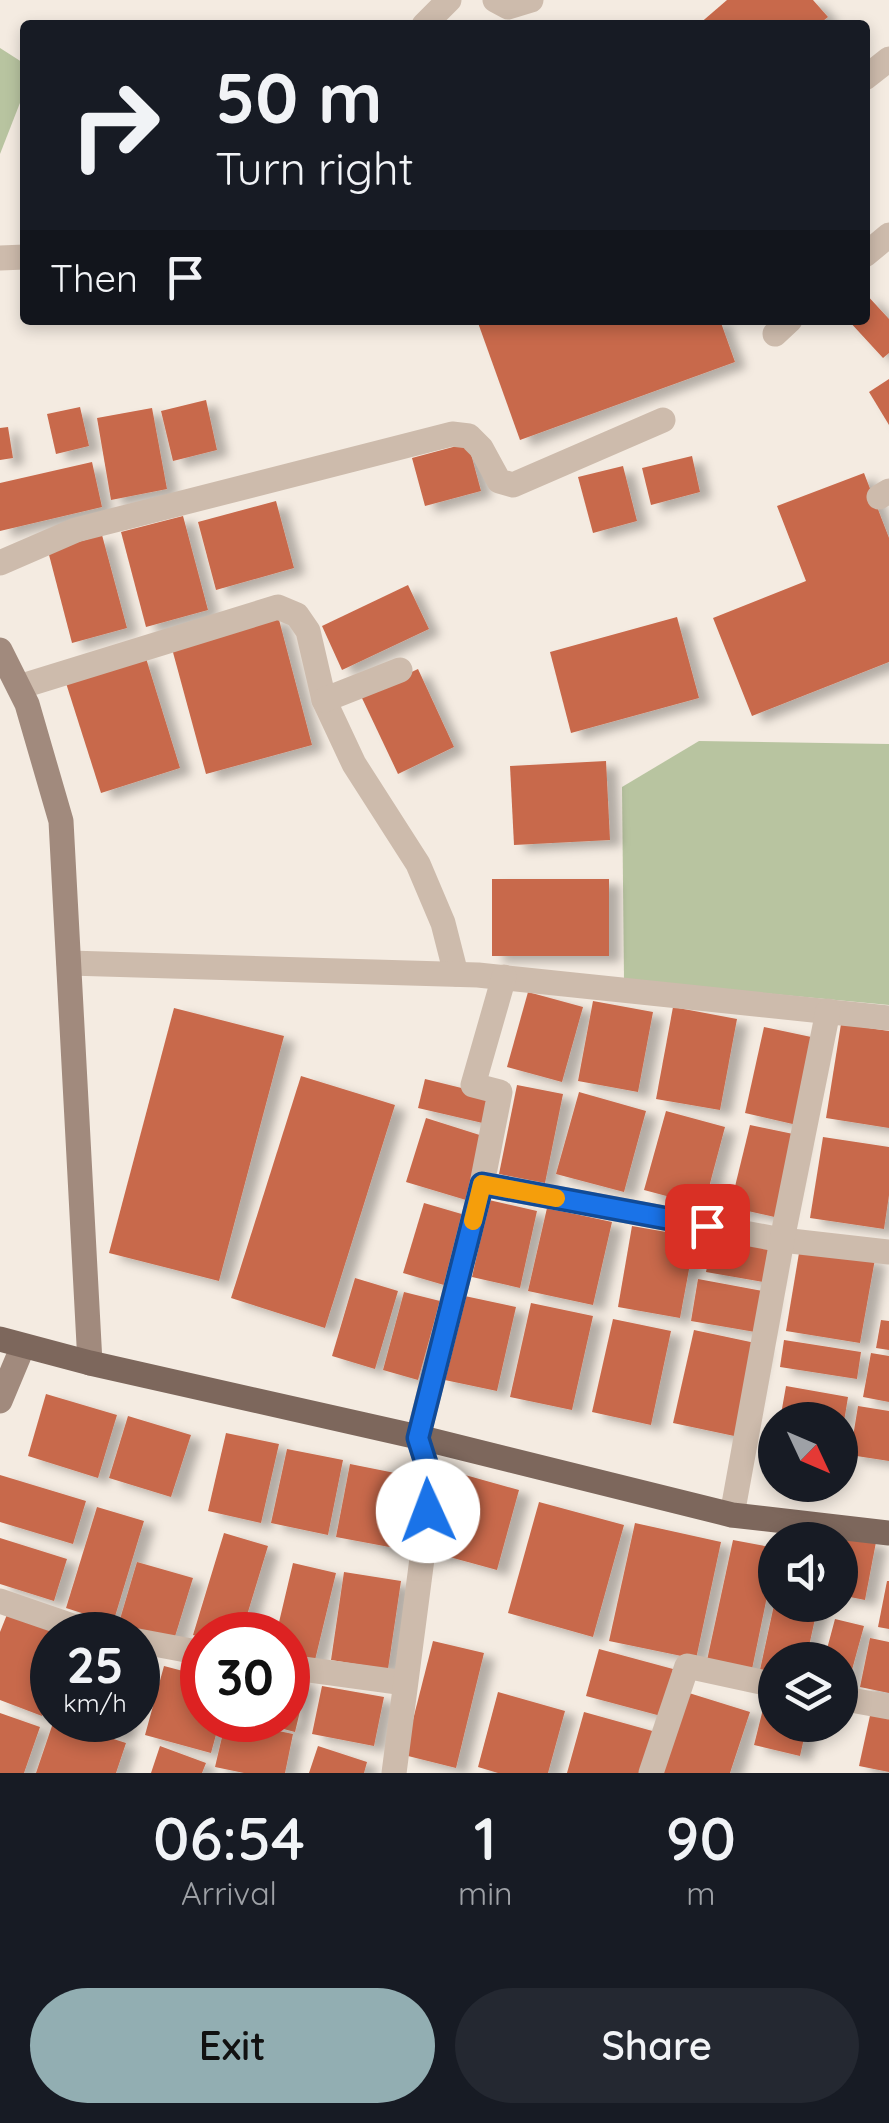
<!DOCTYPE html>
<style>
:root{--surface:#171b24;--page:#242831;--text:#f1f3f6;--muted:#9ea1a6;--accent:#92aeb2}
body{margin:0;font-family:Quicksand,sans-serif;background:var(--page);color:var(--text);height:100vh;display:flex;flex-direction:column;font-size:38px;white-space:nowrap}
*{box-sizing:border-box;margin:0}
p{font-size:32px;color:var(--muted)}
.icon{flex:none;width:55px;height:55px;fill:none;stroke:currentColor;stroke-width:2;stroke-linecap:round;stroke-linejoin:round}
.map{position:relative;height:1773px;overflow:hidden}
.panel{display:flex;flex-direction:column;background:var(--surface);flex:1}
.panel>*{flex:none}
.guide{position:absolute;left:20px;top:20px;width:850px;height:305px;border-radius:10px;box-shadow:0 5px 15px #0003;background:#171b24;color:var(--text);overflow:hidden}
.needle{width:65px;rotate:134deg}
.fabs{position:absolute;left:758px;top:1402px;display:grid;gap:20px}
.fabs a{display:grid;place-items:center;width:100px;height:100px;border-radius:50%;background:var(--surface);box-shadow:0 5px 15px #0003;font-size:50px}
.speed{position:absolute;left:30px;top:1612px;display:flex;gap:20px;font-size:50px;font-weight:700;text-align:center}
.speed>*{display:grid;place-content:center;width:130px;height:130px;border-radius:50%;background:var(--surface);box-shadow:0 5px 15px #0003;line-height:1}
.speed small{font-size:25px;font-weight:400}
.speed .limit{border:15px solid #d22;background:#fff;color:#111}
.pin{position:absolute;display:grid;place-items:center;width:85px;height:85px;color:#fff;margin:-42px;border-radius:20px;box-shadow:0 5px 15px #0006}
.me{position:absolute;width:110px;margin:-55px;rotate:358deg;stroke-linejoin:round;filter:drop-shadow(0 0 8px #0008)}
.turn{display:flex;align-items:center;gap:35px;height:210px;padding:0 30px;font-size:45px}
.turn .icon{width:130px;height:130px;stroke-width:2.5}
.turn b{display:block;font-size:70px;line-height:85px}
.then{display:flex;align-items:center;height:95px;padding:0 30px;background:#0003;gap:20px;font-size:38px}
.eta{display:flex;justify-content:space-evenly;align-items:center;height:170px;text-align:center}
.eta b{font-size:60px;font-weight:600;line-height:70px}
.primary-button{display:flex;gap:20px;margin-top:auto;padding:20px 30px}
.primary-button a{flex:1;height:115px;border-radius:60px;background:var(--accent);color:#111;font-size:40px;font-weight:600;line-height:115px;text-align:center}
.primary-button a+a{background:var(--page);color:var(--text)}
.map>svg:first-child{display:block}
.green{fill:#b8c4a0}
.building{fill:#c8694b;filter:url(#shadow)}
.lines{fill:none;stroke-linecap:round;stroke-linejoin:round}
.lane{stroke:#cdbbac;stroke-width:25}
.street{stroke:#cdbbac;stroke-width:25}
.secondary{stroke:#a18a7d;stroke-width:25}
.primary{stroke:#7d675c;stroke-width:25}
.route-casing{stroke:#114b97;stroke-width:25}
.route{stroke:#1a73e8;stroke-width:18}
.slow{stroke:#f59e0b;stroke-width:18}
</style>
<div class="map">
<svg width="889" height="1773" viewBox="0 0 889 1773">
<defs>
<filter id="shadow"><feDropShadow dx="11" dy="6" stdDeviation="5" flood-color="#0004"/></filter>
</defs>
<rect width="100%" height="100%" fill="#f4ebe1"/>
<!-- green -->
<g class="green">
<polygon points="0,48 25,64 25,90 0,154"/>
<polygon points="699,741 889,744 889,1005 624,980 622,787"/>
</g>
<!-- building -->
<g class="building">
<polygon points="727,0 813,0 828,17 818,25 698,25"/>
<polygon points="865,293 889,319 889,353 883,358 848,320 865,320"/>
<polygon points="477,320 720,320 735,362 520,440"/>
<polygon points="889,379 889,425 869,392"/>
<polygon points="206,400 217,450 173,461 161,411"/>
<polygon points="80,407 89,446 56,454 47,414"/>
<polygon points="152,408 167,489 111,500 97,418"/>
<polygon points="8,427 13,458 0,460 0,428"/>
<polygon points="468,443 481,491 425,506 412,458"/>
<polygon points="692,456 700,492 651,505 642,468"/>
<polygon points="92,462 102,507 0,531 0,483"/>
<polygon points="623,466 637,521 593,533 578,477"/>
<polygon points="864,473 889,538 889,662 752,716 713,618 806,581 777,506"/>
<polygon points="276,501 294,568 216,590 198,522"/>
<polygon points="183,516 208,610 146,627 121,532"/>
<polygon points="102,535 127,628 72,643 48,551"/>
<polygon points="408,585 429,629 342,670 322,626"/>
<polygon points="278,616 312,745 206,774 171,645"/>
<polygon points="677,617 699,698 571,733 550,652"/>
<polygon points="145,655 180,768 101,793 65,680"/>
<polygon points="418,669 454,747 398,774 361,696"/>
<polygon points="606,761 610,840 514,845 510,766"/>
<rect x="492" y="879" width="117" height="77"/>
<polygon points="528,992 583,1007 562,1082 507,1067"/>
<polygon points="593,1001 653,1012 638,1092 578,1081"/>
<polygon points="673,1007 737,1019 720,1110 656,1099"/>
<polygon points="174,1008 284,1036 219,1281 109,1253"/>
<polygon points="841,1024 889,1031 889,1128 826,1118"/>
<polygon points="764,1027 816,1038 797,1125 745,1113"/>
<polygon points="301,1076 395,1105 325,1328 231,1298"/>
<polygon points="425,1079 494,1096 487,1124 418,1108"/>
<polygon points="517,1085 563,1094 545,1183 499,1174"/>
<polygon points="579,1092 646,1111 624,1192 556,1174"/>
<polygon points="666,1111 725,1127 704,1206 644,1190"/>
<polygon points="426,1118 486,1137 466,1200 406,1182"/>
<polygon points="750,1125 798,1135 779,1218 730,1207"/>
<polygon points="823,1137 889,1147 889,1195 884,1229 810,1218"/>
<polygon points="489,1200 537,1211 520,1288 472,1277"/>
<polygon points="424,1203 465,1215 444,1285 403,1273"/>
<polygon points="547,1208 612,1222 593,1305 528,1291"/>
<polygon points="632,1226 695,1237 680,1318 618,1307"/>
<polygon points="713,1234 776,1245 769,1283 706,1272"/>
<polygon points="800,1247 875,1259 860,1343 786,1331"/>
<polygon points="355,1278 398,1291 375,1369 332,1356"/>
<polygon points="698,1279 768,1292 761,1333 691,1321"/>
<polygon points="404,1292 440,1301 418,1380 383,1370"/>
<polygon points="460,1295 516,1307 497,1391 440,1379"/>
<polygon points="531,1303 593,1316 572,1410 510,1397"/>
<polygon points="613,1319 671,1331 651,1425 592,1412"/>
<polygon points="881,1320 889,1321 889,1350 876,1348"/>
<polygon points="694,1330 760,1344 739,1437 673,1423"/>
<polygon points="784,1340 861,1352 857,1379 780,1367"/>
<polygon points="871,1353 889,1356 889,1402 863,1397"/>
<polygon points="786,1386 848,1397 842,1434 840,1434 840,1420 780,1420"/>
<polygon points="46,1394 117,1415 98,1478 28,1456"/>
<polygon points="858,1406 889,1411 889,1461 850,1455"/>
<polygon points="128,1416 191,1435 171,1497 109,1478"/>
<polygon points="226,1433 279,1444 261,1523 208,1511"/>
<polygon points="287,1449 343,1460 328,1535 271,1523"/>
<polygon points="350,1464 415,1477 400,1549 336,1537"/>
<polygon points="458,1473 519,1490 497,1570 435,1553"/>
<polygon points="0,1475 86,1501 73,1544 0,1522"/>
<polygon points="539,1502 624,1525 593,1637 508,1613"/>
<polygon points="97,1507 144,1521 113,1623 66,1608"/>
<polygon points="635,1523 721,1542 696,1659 609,1641"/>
<polygon points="224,1533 268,1546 241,1635 202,1635 202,1638 193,1635"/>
<polygon points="845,1536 876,1542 865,1600 840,1595 840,1561"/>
<polygon points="0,1538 67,1559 54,1601 0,1584"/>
<polygon points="733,1540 775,1548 775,1558 751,1674 706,1665"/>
<polygon points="137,1562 193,1578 173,1643 118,1626"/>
<polygon points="293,1563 336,1573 315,1660 288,1654 288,1635 276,1635"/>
<polygon points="344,1572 401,1581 388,1669 331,1660"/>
<polygon points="887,1581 889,1581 889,1629 878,1627"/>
<polygon points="774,1605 818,1605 806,1660 775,1660 775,1673 760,1670"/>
<polygon points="10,1607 74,1635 52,1635 52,1689 42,1716 0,1700 0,1632"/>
<polygon points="835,1619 864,1626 847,1688 840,1687 840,1660 824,1660"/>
<polygon points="870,1638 889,1642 889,1693 860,1687"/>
<polygon points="433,1641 484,1653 456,1768 404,1755"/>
<polygon points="599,1649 673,1669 661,1716 586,1696"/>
<polygon points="164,1666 202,1676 202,1720 220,1720 211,1753 145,1735"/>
<polygon points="288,1677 307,1682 295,1732 253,1721 288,1720"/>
<polygon points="322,1686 384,1697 374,1746 312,1734"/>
<polygon points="768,1689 775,1691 775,1725 807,1725 800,1756 754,1745"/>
<polygon points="498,1692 565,1711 548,1773 498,1773 478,1767"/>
<polygon points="689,1693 750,1712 730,1773 663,1773"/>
<polygon points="871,1711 889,1714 889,1772 859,1766"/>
<polygon points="584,1712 656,1732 645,1773 567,1773"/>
<polygon points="0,1713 40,1727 24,1773 0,1773"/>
<polygon points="54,1720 126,1743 116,1773 36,1773"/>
<polygon points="72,1720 127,1720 121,1736"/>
<polygon points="226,1720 293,1734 285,1773 244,1773 215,1767"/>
<polygon points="160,1746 206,1763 202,1773 151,1773"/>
<polygon points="318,1746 367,1762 364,1773 309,1773"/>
</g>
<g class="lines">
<!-- lane -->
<g class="lane">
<polyline points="865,78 889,59"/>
<polyline points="865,255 889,235"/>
<polyline points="775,334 790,320"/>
<polyline points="879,497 889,491"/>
<polyline points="0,563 76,530 452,434 469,436 481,448 499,481 513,485 663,420"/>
<polyline points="19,687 278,607 297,615 308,631 324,700 354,764 418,864 443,923 456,974"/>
<polyline points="324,700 400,670"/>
<polyline points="69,963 478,975 889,1018"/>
<polyline points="482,1184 782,1240 889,1252"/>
<polyline points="732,1515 782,1240 828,1011"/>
<polyline points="840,1698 889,1707"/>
<polyline points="651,1773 687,1666 775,1685"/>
</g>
<!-- street -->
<g class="street">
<polyline points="495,0 508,7 531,0"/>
<polyline points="424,25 449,0"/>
<polyline points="0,258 25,257"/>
<polyline points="0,1601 90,1632 108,1635"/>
<polyline points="138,1641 202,1653"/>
<polyline points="288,1667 405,1683"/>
<polyline points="394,1773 432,1482 418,1437 482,1184 500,1092 473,1085 504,977"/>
</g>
<!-- secondary -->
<g class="secondary">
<polyline points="0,650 27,704 61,821 90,1363"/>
<polyline points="0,1401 23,1346"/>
</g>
<!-- primary -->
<polyline class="primary" points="0,1339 90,1363 418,1437 732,1515 889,1533"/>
</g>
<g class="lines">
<defs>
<polyline id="route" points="428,1511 432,1482 418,1438 482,1184 707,1226"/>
</defs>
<!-- route casing -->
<use href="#route" class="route-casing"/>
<!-- route -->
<use href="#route" class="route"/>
<!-- slow -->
<polyline class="slow" points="473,1221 482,1184 556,1198"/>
</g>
</svg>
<div class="fabs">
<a><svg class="needle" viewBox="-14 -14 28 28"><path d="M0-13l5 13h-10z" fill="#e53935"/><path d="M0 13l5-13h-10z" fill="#9ea1a6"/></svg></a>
<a><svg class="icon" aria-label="sound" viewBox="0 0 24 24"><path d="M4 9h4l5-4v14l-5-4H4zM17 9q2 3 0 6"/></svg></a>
<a><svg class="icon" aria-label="layers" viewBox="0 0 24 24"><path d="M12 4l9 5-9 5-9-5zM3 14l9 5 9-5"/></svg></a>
</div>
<div class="speed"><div>25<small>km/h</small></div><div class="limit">30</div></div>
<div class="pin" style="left:707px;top:1226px;background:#d93025"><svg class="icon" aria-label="arrive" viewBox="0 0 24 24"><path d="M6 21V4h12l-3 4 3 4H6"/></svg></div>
<svg class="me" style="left:428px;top:1511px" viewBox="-20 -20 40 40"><circle r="19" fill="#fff"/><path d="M0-13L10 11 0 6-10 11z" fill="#1a73e8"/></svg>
<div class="guide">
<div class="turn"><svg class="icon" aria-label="right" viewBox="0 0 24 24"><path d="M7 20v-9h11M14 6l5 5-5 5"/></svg><div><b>50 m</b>Turn right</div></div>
<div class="then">Then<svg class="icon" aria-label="arrive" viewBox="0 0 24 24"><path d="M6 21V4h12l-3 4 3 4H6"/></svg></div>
</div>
</div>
<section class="panel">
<div class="eta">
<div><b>06:54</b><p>Arrival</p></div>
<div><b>1</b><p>min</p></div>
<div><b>90</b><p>m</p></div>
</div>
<div class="primary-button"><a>Exit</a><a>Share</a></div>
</section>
